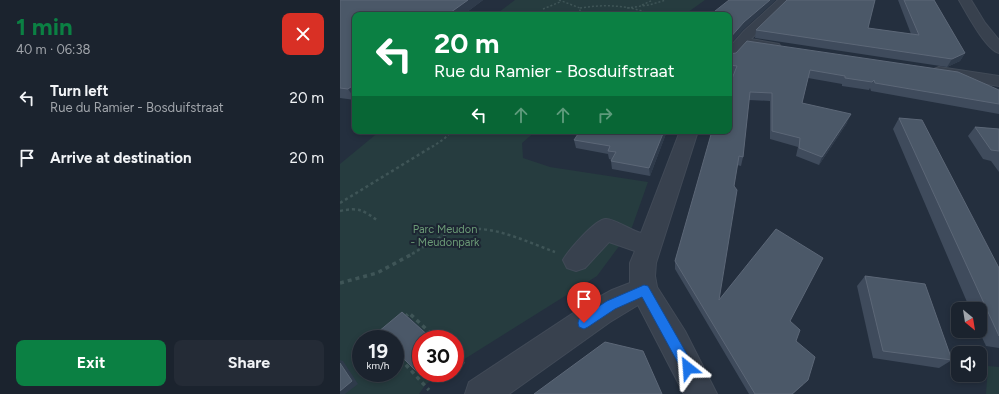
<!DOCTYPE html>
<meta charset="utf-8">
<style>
:root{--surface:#1b232e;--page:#242b36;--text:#f1f3f6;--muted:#a0a4aa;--line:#39404a;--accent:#0b8043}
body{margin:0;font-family:Figtree,sans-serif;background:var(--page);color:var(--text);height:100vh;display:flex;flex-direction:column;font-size:15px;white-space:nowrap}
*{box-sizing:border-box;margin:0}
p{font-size:13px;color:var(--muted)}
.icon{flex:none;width:22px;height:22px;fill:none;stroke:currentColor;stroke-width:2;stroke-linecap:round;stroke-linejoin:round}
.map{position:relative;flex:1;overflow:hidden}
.details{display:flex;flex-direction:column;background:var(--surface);width:340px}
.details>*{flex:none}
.top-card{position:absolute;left:12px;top:12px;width:380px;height:122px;border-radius:8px;box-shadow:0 2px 6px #0003,0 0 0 1px var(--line);background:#0b8043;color:#fff;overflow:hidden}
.needle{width:26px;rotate:150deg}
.controls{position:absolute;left:611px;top:302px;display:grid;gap:8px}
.controls a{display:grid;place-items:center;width:36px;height:36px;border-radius:8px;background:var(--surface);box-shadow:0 2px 6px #0003,0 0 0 1px var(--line);font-size:20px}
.speed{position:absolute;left:12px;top:330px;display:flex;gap:8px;font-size:20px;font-weight:700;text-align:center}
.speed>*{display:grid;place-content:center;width:52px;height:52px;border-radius:50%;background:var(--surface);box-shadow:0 2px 6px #0003,0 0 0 1px var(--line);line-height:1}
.speed small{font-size:10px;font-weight:400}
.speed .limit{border:6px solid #d22;background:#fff;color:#111}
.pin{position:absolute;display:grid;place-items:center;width:34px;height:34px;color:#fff;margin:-41px -17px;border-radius:50% 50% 50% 0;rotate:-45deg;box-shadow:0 0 4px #0007}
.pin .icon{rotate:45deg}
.me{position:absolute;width:44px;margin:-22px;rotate:332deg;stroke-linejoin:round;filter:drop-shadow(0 0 3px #0008)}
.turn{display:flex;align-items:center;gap:14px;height:84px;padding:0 16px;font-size:18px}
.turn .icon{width:52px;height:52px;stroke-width:2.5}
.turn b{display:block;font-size:28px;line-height:34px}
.lanes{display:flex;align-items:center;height:38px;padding:0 16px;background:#0003;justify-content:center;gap:20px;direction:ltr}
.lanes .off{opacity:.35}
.round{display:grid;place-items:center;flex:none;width:42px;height:42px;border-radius:8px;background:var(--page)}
.overview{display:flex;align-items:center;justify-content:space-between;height:68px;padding:0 16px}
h1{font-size:24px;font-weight:700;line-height:30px;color:var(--accent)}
.action{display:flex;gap:8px;margin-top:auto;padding:8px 16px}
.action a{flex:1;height:46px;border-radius:8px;background:var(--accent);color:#fff;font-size:16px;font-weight:700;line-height:46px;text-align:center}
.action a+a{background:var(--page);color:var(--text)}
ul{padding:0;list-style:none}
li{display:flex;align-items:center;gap:12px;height:60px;padding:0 16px}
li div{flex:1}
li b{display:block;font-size:15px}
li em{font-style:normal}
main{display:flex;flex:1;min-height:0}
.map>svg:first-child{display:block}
.green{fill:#263c3f;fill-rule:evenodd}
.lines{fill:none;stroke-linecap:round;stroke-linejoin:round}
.minor-casing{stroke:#414a57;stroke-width:2}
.path-far3{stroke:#3f5557;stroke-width:1.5;stroke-dasharray:2 2;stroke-linecap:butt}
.path-far2{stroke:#3f5557;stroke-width:2;stroke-dasharray:2.5 2.5;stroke-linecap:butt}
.path-far1{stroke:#3f5557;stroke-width:2.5;stroke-dasharray:3 3;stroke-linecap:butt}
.path{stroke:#3f5557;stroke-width:3.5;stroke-dasharray:4 4;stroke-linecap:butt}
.minor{fill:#38414e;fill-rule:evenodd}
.wall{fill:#3f4b5c}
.shaded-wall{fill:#2f3b4b}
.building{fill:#4b5868;stroke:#5c6777}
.route{fill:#1a73e8;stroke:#114b97}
.labels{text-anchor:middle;stroke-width:4;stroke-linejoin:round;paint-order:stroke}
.park-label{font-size:11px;fill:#6b9a76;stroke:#1d2633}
</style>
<main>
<section class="details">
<div class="overview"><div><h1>1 min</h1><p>40 m · 06:38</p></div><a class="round" style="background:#d93025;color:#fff"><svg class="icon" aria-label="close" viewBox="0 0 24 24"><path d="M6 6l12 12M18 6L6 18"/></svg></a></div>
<ul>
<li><svg class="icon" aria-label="left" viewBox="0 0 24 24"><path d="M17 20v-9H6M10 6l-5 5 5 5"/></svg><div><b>Turn left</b><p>Rue du Ramier - Bosduifstraat</p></div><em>20 m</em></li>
<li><svg class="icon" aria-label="arrive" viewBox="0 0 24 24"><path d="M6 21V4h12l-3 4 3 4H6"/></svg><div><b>Arrive at destination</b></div><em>20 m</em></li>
</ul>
<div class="action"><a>Exit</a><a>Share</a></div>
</section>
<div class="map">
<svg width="659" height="394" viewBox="0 0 659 394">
<rect width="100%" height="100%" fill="#242f3e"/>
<!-- green -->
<g class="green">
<polygon points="175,0 365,0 344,15 155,15"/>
<path d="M40,131H196L182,143L183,158L210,167L308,182L291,230L257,276L115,365V339H81V373H103L86,384L79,394H0V164ZM21,339H55V373H21Z"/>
<polygon points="648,366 659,367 659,394 646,394"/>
</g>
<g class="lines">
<defs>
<g id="minor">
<polygon points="438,0 451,0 411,39 439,44 441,47 439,50 434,51 405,47 394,60 389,61 389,48 404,31"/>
<path d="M619,0H631L645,23L659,40V53C646,50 626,12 619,0Z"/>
<polygon points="599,67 659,76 659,86 594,75 591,72 594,69"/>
<path d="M340,131H358L316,263L315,276L317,287L345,331L377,394H344L298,305L270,322L169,394H125L129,382L250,302L272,290L290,283V263L295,251L269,242L245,268L236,271L227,268L223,260C228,251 255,219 266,219C275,219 292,231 301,233Z"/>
</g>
</defs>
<!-- minor casing -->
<use href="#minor" class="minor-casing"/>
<!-- path-far3 -->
<g class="path-far3">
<polyline points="219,0 240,8 240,12 236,15"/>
<polyline points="302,5 313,0"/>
<path d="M240,8C265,4 290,5 313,15"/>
<polyline points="287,8 309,5 326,0"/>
<polyline points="203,9 220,2"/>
</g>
<!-- path-far2 -->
<polyline class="path-far2" points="92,147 104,139 112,131"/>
<!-- path-far1 -->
<g class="path-far1">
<polyline points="0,203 93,146"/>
<path d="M0,211C19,207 23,210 38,221"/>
<path d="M72,254C85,246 98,237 113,232C147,221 184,241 215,252"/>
</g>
<!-- path -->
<g class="path">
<polyline points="0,283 37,273 74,253"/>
<polyline points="65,317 69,313 97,339"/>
<polyline points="42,339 41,338 45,335"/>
<polyline points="55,353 89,390"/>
<polyline points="115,356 126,366"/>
</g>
<!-- minor -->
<use href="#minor" class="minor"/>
</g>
<!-- wall -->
<g class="wall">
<polygon points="0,0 143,0 123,15 15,15 15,100 0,98"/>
<polygon points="558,0 594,0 625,53 620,61 607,67 415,38 416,30 528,28 571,34"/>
<polygon points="389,52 389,54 659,90 659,114 531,91 530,88 529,90 502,86 502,84 468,78 462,103 507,123 479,165 456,156 458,147 430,139 430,101 409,100 403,157 401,166 397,165 379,300 450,321 456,341 463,385 453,394 409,394 335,269 335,261 394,74 389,73"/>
<polygon points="559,118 659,268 659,348 646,346 639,331 640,331 640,309 630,309 553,129"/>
<polygon points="635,127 659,129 659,172 651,161 643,159 628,136"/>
<polygon points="327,131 310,176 272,169 271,161 272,160 269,159 268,154 236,148 234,140"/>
<polygon points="525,276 612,360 599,368 533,358 517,286"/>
</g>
<!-- shaded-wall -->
<g class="shaded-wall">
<polygon points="128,0 143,0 123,15 107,15"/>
<polygon points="430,0 436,0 403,30 389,46 389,39 404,22"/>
<polygon points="625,53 620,61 607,67 612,59"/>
<polygon points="15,84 15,99 8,89"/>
<polygon points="511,114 507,123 479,165 482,157"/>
<polygon points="324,131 327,131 310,176 309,168"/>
<polygon points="62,312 70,318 93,339 92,339"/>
<polygon points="115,359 119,362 115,365"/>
<polygon points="0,360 3,361 18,384 5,394 0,394"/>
<polygon points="85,373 102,373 89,381 81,376"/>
</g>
<!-- building -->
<g class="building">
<polygon points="0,0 128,0 107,15 15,15 15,84 8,89 0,88"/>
<polygon points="389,0 430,0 404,22 389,39 389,15 370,15"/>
<polygon points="447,0 535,0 528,28 579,35 564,0 594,0 625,53 612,59 416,30"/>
<polygon points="407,41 618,72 659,90 659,104 535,83 534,80 532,82 505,78 505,76 470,70 462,103 511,114 482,157 459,148 460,138 432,131 432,93 410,92 403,157 399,156 394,186 397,190 379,300 436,229 483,258 450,321 460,330 456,341 475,357 468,380 452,394 415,394 335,261 372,131 389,131 389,86 397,66 389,65 389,52 389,54 396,53"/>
<polygon points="559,118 582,120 659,268 659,336"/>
<polygon points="635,127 659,129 659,151 651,150"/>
<polygon points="240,131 324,131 309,168 271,161 276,152 268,151 270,146 234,140"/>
<polygon points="525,276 585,284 612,360 543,351"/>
<polygon points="62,312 92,339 81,339 81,373 85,373 81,376 55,350 55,339 44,339 38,332"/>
<polygon points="265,342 303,351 322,394 194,394"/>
<polygon points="0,363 12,381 0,391"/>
</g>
<!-- route -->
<polygon class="route" points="304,285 308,286 352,363 354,368 352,372 348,374 343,372 302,297 275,309 248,327 244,329 239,327 238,323 239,319 267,301"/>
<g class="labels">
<!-- park labels -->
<g class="park-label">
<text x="105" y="233">Parc Meudon<tspan x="105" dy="13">- Meudonpark</tspan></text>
</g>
</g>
</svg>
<div class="controls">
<a><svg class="needle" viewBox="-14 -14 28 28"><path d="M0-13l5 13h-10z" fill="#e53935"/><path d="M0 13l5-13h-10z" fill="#a0a4aa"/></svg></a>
<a><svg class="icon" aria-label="sound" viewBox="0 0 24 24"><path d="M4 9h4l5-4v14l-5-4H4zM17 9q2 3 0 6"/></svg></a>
</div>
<div class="speed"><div>19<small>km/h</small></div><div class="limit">30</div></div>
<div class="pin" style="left:244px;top:323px;background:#d93025"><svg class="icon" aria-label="arrive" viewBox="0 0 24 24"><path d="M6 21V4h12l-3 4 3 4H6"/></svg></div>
<svg class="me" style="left:348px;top:368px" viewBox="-20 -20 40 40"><path d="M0-17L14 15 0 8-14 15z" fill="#1a73e8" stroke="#fff" stroke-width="4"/></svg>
<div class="top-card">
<div class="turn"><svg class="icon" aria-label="left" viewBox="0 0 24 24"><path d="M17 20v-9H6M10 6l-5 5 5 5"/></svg><div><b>20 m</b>Rue du Ramier - Bosduifstraat</div></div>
<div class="lanes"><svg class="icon" aria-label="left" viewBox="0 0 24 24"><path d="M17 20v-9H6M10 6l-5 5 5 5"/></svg><svg class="icon off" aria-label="ahead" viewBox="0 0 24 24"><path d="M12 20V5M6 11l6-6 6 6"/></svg><svg class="icon off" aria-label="ahead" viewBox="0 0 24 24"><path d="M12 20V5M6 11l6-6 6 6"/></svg><svg class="icon off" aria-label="right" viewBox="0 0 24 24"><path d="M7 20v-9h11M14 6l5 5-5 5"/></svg></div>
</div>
</div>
</main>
